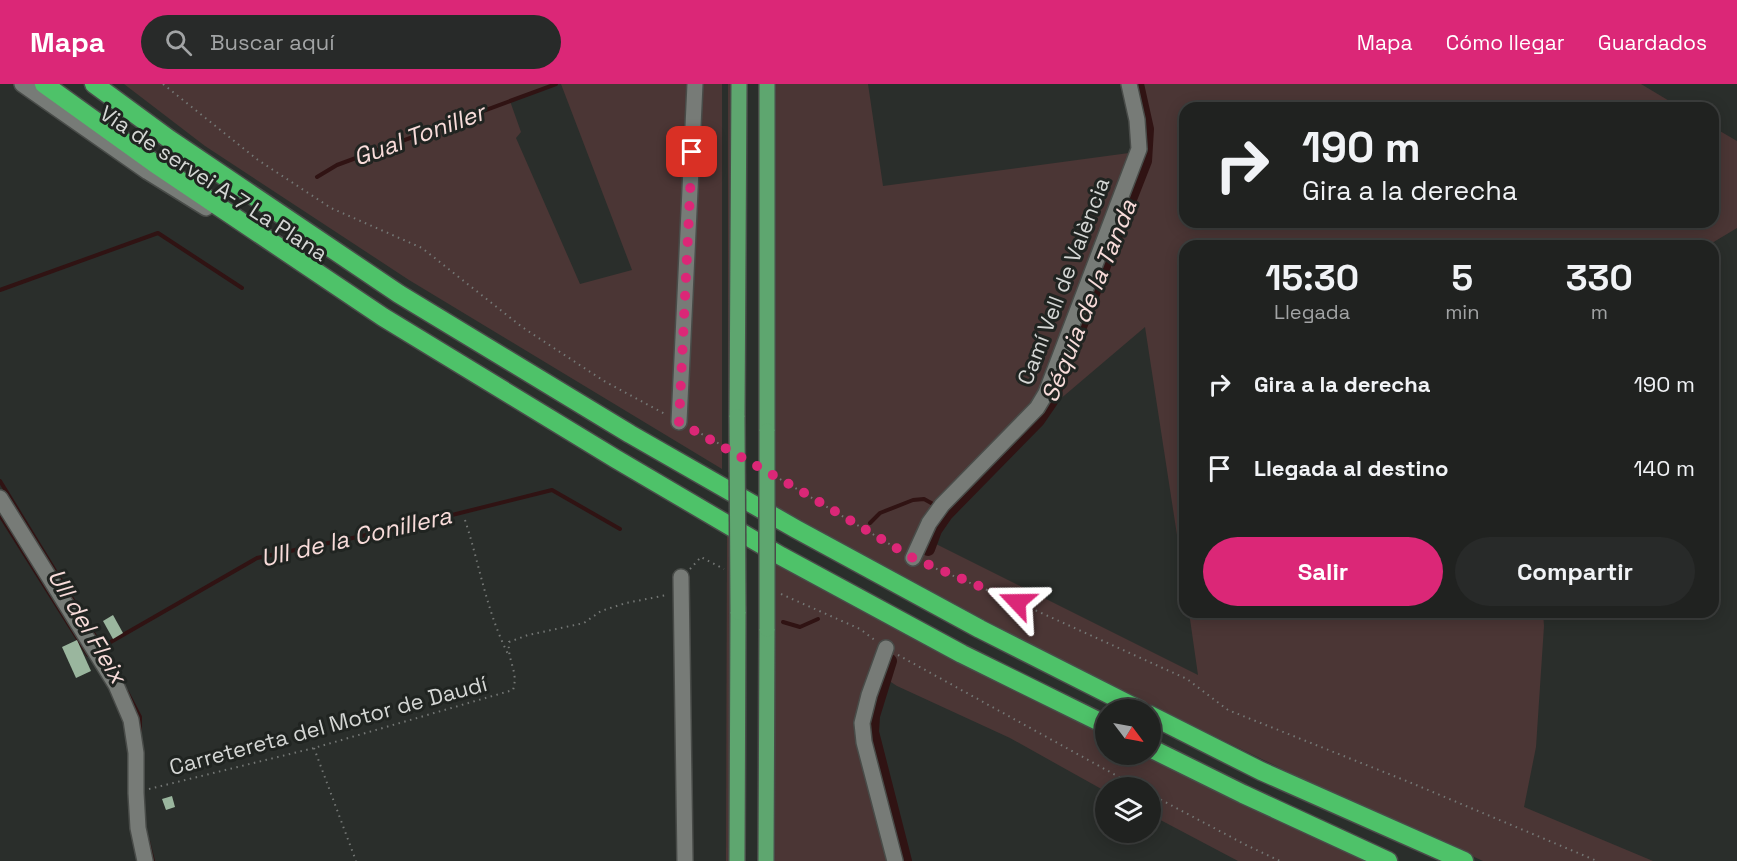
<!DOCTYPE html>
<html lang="es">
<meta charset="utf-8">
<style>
:root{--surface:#202220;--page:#282a29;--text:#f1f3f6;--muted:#a2a4a5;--line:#3d3f3e;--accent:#db2777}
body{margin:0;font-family:"Space Grotesk",sans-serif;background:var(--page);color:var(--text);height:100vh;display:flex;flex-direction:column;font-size:22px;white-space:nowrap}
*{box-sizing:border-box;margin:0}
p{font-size:20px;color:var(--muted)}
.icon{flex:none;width:33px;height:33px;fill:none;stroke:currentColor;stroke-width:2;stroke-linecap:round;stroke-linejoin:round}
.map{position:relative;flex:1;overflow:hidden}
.sheet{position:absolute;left:1179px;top:156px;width:540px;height:378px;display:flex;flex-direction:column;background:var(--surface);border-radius:18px;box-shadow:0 3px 15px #0003,0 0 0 2px var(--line)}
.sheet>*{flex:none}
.banner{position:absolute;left:1179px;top:18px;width:540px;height:126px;border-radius:18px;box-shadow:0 3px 15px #0003,0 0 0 2px var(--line);background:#202220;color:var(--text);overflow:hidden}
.needle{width:39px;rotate:122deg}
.controls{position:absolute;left:1095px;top:615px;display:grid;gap:12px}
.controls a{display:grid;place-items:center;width:66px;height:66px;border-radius:50%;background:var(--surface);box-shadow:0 3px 15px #0003,0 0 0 2px var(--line);font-size:30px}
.pin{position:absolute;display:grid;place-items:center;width:51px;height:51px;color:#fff;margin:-26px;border-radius:12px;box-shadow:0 3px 9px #0006}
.me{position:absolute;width:66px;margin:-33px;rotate:293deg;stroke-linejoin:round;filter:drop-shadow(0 0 4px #0008)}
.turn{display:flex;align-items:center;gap:21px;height:126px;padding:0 24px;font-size:27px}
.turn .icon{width:78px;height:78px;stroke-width:2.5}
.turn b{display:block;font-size:42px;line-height:51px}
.eta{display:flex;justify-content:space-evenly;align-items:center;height:102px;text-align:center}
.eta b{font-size:36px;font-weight:600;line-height:42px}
.button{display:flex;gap:12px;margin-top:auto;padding:12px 24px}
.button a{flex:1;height:69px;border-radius:36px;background:var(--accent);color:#fff;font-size:24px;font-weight:600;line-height:69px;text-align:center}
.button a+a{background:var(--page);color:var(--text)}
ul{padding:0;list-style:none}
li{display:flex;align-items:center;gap:18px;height:84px;padding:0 24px}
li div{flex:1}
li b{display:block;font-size:22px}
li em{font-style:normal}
header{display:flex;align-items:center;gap:36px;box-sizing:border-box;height:84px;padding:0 30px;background:var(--accent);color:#fff}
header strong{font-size:28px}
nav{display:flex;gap:33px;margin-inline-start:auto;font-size:21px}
.search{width:420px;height:54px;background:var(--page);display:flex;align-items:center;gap:15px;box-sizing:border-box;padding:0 21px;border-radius:33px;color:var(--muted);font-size:22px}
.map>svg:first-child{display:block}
.green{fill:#4b3635}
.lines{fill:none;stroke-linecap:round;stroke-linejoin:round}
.stream{stroke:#301313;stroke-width:4}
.canal{stroke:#301313;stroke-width:14}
.building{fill:#9ab69e}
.minor-casing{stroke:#494c49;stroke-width:18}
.major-casing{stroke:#494c49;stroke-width:18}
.highway-casing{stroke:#494c49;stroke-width:21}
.path{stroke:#747775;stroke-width:2;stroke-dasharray:1.5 4.5;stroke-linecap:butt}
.minor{stroke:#777b77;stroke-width:15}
.major{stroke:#5ea66f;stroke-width:15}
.highway{stroke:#4ec269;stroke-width:18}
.major-bridge-casing{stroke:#494c49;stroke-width:18;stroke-linecap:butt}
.major-bridge{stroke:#5ea66f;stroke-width:15}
.route{stroke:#db2777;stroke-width:10;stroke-dasharray:0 18}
.labels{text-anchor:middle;stroke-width:6;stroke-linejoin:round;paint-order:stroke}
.street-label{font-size:22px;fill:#d4d6d4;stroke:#202421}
.water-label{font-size:24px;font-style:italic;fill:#f8dcda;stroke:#202421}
</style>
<header>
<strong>Mapa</strong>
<div class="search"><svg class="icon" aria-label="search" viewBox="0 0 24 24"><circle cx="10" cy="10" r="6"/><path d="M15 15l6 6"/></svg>Buscar aquí</div>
<nav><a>Mapa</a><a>Cómo llegar</a><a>Guardados</a></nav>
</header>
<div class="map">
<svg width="1737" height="777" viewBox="0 0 1737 777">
<rect width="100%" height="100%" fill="#2a2e2b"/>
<!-- green -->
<g class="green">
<polygon points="124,0 554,0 510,17 521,48 516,54 580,200 632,186 561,0 722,0 722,385 409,196 205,62"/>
<polygon points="728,0 733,0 732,390 728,388"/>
<polygon points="775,0 868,0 883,102 1129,69 1139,65 1129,0 1641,0 1681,24 1185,24 1185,138 1713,138 1713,43 1737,57 1737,144 1707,162 1185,162 1185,503 1145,243 1052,322 1036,324 922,453 1198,591 1189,528 1543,528 1544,542 1536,663 1524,723 1653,777 1483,777 1305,696 1096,595 774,424"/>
<polygon points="727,448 731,451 731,777 726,777"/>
<polygon points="774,474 1105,650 1106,670 1145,671 1370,777 1238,777 1151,731 1150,704 1106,704 1105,707 1010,654 897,602 877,589 861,639 895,777 772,777"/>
</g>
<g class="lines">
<!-- stream -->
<g class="stream">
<polyline points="317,93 337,81 556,0"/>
<polyline points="0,206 158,149 242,204"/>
<polyline points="0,397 106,570"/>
<polyline points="0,431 88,571"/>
<polyline points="870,439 880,429 913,416 924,415 933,420"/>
<polyline points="783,538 800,543 818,535"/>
<polyline points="102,563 257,474 400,444 552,406 620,445"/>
<polyline points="127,608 140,633 140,651"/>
<polyline points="148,757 153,777"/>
</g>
<!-- canal -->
<g class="canal">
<polyline points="928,465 935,446 946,430 1038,336 1051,317 1145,77 1147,45 1137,0"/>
<polyline points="890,577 873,632 872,648 905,777"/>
</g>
</g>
<!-- building -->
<g class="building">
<polygon points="113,531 123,549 113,555 103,537"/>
<polygon points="77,556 91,587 76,594 62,563"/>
<polygon points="172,712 175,723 166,726 162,715"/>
</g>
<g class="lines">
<defs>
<g id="minor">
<polyline points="22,0 148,88 206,124"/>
<polyline points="679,338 695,0"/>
<polyline points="0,414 116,601 131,636 136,669 136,709 138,744 145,777"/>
<polyline points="913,474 929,439 942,421 1037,324 1046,309 1139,65 1137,36 1129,0"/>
<polyline points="681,493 685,777"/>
<polyline points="886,564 869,611 862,639 864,658 895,777"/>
</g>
<g id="major">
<polyline points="767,0 767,347"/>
<polyline points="737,333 739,0"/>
<polyline points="737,777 738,528"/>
<polyline points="766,777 767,545"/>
</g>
<g id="highway">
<polyline points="44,0 154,79 383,233 616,375 781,472 962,570 1106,641"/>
<polyline points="94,0 169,55 399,210 630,350 796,445 980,545 1140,626"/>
<polyline points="1150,631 1261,687 1464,777"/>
<polyline points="1150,664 1243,710 1388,777"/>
</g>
</defs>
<!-- minor casing -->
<use href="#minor" class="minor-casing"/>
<!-- major casing -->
<use href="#major" class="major-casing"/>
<!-- highway casing -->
<use href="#highway" class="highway-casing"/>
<!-- path -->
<g class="path">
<polyline points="163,0 258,76 331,124 422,164 522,243 604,297 665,330"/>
<polyline points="691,344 723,362"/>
<polyline points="780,395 901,467"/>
<path d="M465,436C480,482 486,526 508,570"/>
<polyline points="925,480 1037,527 1187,595 1228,626 1409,698 1597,777"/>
<polyline points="690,485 701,473 724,485"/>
<polyline points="781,510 860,545 876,557"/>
<polyline points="898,571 1139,704"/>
<polyline points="314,664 356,777"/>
<path d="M149,705L314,664L513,606C519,588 507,577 509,558L528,551L584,539L601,527L626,519L667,511"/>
<polyline points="1150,710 1246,761 1280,777"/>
</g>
<!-- minor -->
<use href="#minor" class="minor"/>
<!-- major -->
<use href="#major" class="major"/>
<!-- highway -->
<use href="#highway" class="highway"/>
<defs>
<g id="major-bridge">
<polyline points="737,333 738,528"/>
<polyline points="767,545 767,347"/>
</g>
</defs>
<!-- major-bridge casing -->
<use href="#major-bridge" class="major-bridge-casing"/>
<!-- major-bridge -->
<use href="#major-bridge" class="major-bridge"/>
</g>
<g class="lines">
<!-- route -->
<polyline class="route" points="692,68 679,338 796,404 913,474 1017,518"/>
</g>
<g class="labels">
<!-- street labels -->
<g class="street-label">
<text transform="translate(214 99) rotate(33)" y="8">Via de servei A-7 La Plana</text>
<text transform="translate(1063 197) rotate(-69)" y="8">Camí Vell de València</text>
<text transform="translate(328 641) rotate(-15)" y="8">Carretereta del Motor de Daudí</text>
</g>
<!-- water labels -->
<g class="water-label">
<text transform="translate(419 51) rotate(-20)" y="8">Gual Toniller</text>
<text transform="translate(1089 217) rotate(-68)" y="8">Séquia de la Tanda</text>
<text transform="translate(356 453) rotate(-13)" y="8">Ull de la Conillera</text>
<text transform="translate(87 542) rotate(59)" y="8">Ull del Fleix</text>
</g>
</g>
</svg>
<div class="controls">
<a><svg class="needle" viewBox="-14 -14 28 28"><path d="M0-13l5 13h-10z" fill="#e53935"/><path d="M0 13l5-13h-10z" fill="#a2a4a5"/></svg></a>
<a><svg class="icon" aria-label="layers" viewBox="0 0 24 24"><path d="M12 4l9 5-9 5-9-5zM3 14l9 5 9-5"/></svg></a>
</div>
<div class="pin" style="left:692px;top:68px;background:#d93025"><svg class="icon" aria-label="arrive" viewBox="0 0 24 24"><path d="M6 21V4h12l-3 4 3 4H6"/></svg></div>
<svg class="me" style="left:1017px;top:518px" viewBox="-20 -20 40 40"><path d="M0-17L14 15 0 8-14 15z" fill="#db2777" stroke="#fff" stroke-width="4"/></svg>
<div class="banner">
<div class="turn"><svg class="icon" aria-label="right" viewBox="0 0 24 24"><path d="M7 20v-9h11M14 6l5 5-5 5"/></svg><div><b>190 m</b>Gira a la derecha</div></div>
</div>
<section class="sheet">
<div class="eta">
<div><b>15:30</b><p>Llegada</p></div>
<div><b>5</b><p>min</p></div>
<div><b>330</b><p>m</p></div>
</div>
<ul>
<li><svg class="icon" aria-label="right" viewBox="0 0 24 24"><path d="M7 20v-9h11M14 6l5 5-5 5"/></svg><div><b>Gira a la derecha</b></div><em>190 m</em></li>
<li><svg class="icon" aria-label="arrive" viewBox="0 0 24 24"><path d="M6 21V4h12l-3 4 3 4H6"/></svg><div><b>Llegada al destino</b></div><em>140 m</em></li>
</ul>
<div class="button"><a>Salir</a><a>Compartir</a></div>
</section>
</div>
